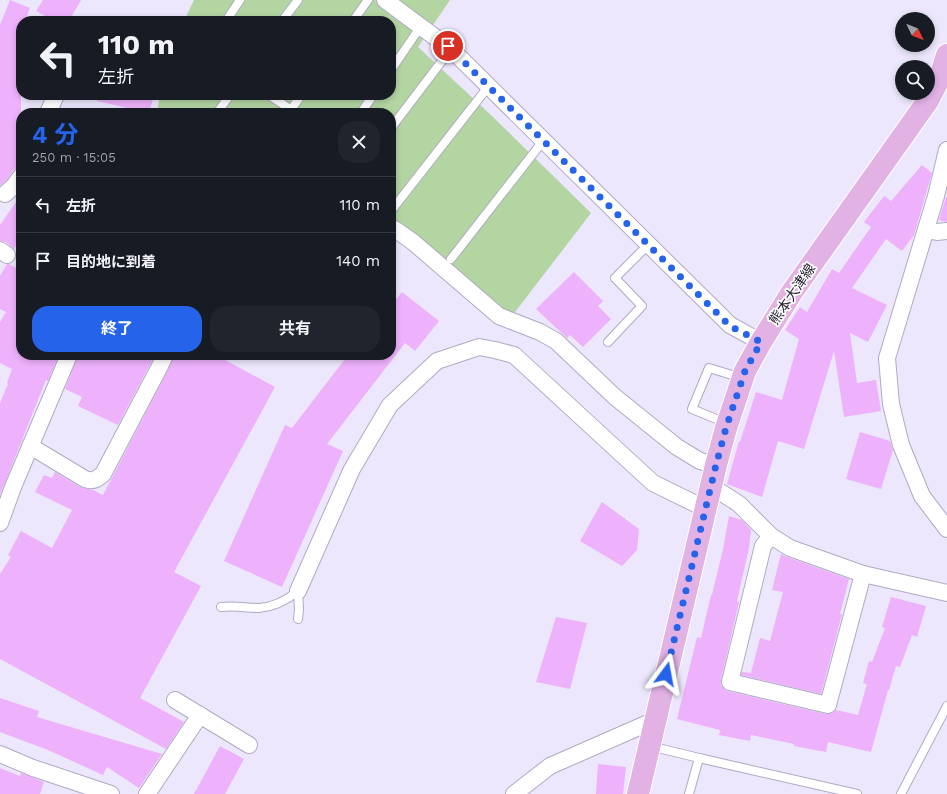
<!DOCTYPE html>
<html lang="ja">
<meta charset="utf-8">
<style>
:root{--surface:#171b24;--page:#20242c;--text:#f1f3f6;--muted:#9ea1a6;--line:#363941;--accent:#2563eb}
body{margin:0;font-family:"Work Sans","Noto Sans JP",sans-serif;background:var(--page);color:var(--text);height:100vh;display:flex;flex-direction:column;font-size:15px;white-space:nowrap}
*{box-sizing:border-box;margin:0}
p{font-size:13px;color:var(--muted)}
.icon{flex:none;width:22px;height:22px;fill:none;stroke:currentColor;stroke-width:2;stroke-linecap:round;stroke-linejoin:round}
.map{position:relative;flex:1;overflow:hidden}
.sheet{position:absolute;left:16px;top:108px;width:380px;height:252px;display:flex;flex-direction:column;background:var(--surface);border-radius:16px;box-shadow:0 2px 6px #0003}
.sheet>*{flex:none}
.top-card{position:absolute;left:16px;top:16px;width:380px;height:84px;border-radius:16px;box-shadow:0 2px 6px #0003;background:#171b24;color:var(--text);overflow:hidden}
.needle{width:26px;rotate:133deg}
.fabs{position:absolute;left:895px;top:12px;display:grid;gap:8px}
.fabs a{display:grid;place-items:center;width:40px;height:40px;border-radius:50%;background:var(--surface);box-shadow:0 2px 6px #0003;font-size:20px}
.pin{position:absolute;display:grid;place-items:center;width:34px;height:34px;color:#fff;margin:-17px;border:2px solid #fff;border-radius:50%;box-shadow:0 1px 4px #0007}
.me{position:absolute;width:44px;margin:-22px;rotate:13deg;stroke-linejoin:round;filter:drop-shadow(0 0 3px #0008)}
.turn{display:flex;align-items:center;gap:14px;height:84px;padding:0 16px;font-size:18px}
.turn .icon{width:52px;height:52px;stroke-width:2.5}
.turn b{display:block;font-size:28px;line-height:34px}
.round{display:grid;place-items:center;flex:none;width:42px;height:42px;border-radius:16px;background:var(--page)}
.overview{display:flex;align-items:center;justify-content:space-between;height:68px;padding:0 16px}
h1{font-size:24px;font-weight:700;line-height:30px;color:var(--accent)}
.action{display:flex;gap:8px;margin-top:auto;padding:8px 16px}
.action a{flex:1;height:46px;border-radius:16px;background:var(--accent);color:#fff;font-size:16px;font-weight:700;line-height:46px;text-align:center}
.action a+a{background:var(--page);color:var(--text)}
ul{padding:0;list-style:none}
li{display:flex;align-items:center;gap:12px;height:56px;padding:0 16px;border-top:1px solid var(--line)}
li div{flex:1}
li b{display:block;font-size:15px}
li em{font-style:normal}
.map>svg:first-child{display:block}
.green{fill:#b2d5a2}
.building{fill:#eeb1fc}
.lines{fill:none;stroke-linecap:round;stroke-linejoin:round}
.service-casing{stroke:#b0aac2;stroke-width:10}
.minor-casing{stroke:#b0aac2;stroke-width:18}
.primary-casing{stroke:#fff;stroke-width:24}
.service{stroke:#fff;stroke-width:8}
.minor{stroke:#fff;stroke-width:16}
.primary{stroke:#e2b2e5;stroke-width:22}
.route{stroke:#2563eb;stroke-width:7;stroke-dasharray:0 12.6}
.labels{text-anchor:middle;stroke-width:3.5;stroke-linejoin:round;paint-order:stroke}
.street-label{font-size:14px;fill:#27252f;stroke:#fff}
</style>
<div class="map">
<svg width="947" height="794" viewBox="0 0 947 794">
<rect width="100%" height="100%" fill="#ece7fc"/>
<!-- green -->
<polygon class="green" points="194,0 450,0 418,47 493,117 591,213 512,316 402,226 391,222 391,113 157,113 160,95 391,95 391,21 184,21"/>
<!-- building -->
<g class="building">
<polygon points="10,0 30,8 25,21 21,21 21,161 18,167 13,170 7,180 0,186 0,25"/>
<polygon points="43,0 81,0 69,21 54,21 36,11"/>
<polygon points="97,95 154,95 149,113 97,101"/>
<polygon points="922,165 932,173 914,235 902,251 886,239 852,288 887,305 868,342 850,333 857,383 876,380 881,411 844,417 834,351 804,449 778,441 762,497 727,484 739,441 740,442 756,392 782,400 799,339 785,330 800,307 807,312 832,269 839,273 871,227 864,222 884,196 891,201"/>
<polygon points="21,195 21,235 14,249 6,242 0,241 0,225"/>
<polygon points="946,197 947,197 947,222 939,220"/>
<polygon points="7,264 9,264 21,271 21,355 59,355 48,381 46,380 0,495 0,403 8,384 7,383 12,369 0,363 0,322 6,312 0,309 0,276"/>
<polygon points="574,272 603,301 598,306 611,319 583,347 570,335 567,338 536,309"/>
<polygon points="402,292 439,321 415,351 405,343 327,444 343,451 282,587 224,561 285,425 292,428 348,355 391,355 391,306"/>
<polygon points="78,355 155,355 118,425 78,406 82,397 65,389"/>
<polygon points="174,355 216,355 275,387 174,572 201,586 140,698 184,722 166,749 0,659 0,574 11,557 8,555 21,531 52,548 72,510 35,492 44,475 52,478 55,472 80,487 93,490 103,495 168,370"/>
<polygon points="860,432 890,441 893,450 881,489 846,479"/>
<polygon points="602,502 639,529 637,550 622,566 580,541"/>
<polygon points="729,516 742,520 751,530 749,548 737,601 739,602 721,680 721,685 724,689 727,691 826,714 831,714 836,710 858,715 867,684 863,683 869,661 872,662 885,628 882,627 891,597 926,606 917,637 912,635 900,667 896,666 889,690 888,690 871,752 828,742 826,752 794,746 794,744 751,735 750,741 719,735 720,730 677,719 697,637 701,638 711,595 712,595 723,549"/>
<polygon points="781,554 787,557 849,579 840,614 842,614 821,694 741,675 742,672 751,673 760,638 770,641 783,592 772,590"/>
<polygon points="556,617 587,623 570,689 536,682"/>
<polygon points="0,698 39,711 37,717 162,754 139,788 107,767 103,775 48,750 0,732"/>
<polygon points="220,746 244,759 225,794 194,794"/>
<polygon points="598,764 626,767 623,794 596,794"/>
<polygon points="0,768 20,776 21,773 44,782 40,794 0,794"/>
</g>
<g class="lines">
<defs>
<g id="service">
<polyline points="226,21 240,0"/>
<polyline points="282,21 298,0"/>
<polyline points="353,21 368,0"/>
<polyline points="391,70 421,26"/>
<polyline points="269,95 296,113"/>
<polyline points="217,113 230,95"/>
<polyline points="289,113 301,95"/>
<polyline points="361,113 373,95"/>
<polyline points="391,128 451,49"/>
<polyline points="391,211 488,87"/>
<polyline points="451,259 543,141"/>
<polyline points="608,342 642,306 615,278 648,245"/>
<polyline points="726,423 692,409 709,368 742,378"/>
<path d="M221,607C234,605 246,608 259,608C273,607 287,600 298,591L299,610L298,619"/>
<polyline points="650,746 699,758 689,794"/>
<polyline points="699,758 857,794"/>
<polyline points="901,794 947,706"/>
</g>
<g id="minor">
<polyline points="385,0 451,49 730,325 761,342"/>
<polyline points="48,113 56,95"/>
<polyline points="947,150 936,196 887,358 891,404 901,445 922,496 947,529"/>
<polyline points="5,194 14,186 21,176"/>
<polyline points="391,228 396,230 413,242 499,316 540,332 556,341 615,397 677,447 700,461 716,465"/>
<polyline points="926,230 937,232 947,231"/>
<polyline points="0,250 7,255"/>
<path d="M30,446L85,479C93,482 97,479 103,474L160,366L165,355"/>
<polyline points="711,486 739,504 771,536 790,548 863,574"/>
<polyline points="0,523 13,487 69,355"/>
<polyline points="771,536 763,546 730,682 828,705 863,574 947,593"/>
<polyline points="298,591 352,469 390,405 437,361 479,347 495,350 514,355 653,483 706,509"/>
<polyline points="175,700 249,745"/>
<polyline points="0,754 33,768 111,794"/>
<polyline points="147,794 200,715"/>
<polyline points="514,794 550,766 655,720"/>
</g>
<polyline id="primary" points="638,794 716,465 726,428 745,371 761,342 792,292 927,102 940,77 947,55"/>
</defs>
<!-- service casing -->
<use href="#service" class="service-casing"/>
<!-- minor casing -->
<use href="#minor" class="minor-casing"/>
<!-- primary casing -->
<use href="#primary" class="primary-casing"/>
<!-- service -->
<use href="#service" class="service"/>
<!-- minor -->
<use href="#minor" class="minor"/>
<!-- primary -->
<use href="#primary" class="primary"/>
</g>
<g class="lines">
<!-- route -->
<polyline class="route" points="448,46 730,326 761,342 745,371 726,428 716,465 666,674"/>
</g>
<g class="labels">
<!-- street labels -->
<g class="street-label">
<text transform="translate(792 294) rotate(-56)" y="5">熊本大津線</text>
</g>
</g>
</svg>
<div class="fabs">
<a><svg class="needle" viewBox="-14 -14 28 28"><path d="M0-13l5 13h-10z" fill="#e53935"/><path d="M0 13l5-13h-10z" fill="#9ea1a6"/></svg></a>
<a><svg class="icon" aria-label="search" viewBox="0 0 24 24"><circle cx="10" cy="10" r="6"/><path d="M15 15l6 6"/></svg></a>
</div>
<div class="pin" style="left:448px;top:46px;background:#d93025"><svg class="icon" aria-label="arrive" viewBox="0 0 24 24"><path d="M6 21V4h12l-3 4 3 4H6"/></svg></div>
<svg class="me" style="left:666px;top:674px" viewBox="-20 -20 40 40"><path d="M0-17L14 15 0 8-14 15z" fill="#2563eb" stroke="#fff" stroke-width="4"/></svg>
<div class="top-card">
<div class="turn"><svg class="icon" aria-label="left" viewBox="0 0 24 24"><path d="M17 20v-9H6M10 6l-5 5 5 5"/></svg><div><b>110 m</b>左折</div></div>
</div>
<section class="sheet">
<div class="overview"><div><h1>4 分</h1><p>250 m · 15:05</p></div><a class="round"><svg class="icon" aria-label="close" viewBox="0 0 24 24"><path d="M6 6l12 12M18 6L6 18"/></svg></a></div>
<ul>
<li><svg class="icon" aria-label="left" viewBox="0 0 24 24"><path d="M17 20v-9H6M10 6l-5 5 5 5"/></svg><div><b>左折</b></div><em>110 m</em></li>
<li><svg class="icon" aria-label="arrive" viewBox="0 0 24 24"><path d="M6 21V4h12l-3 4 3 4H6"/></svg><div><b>目的地に到着</b></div><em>140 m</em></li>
</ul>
<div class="action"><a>終了</a><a>共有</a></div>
</section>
</div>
